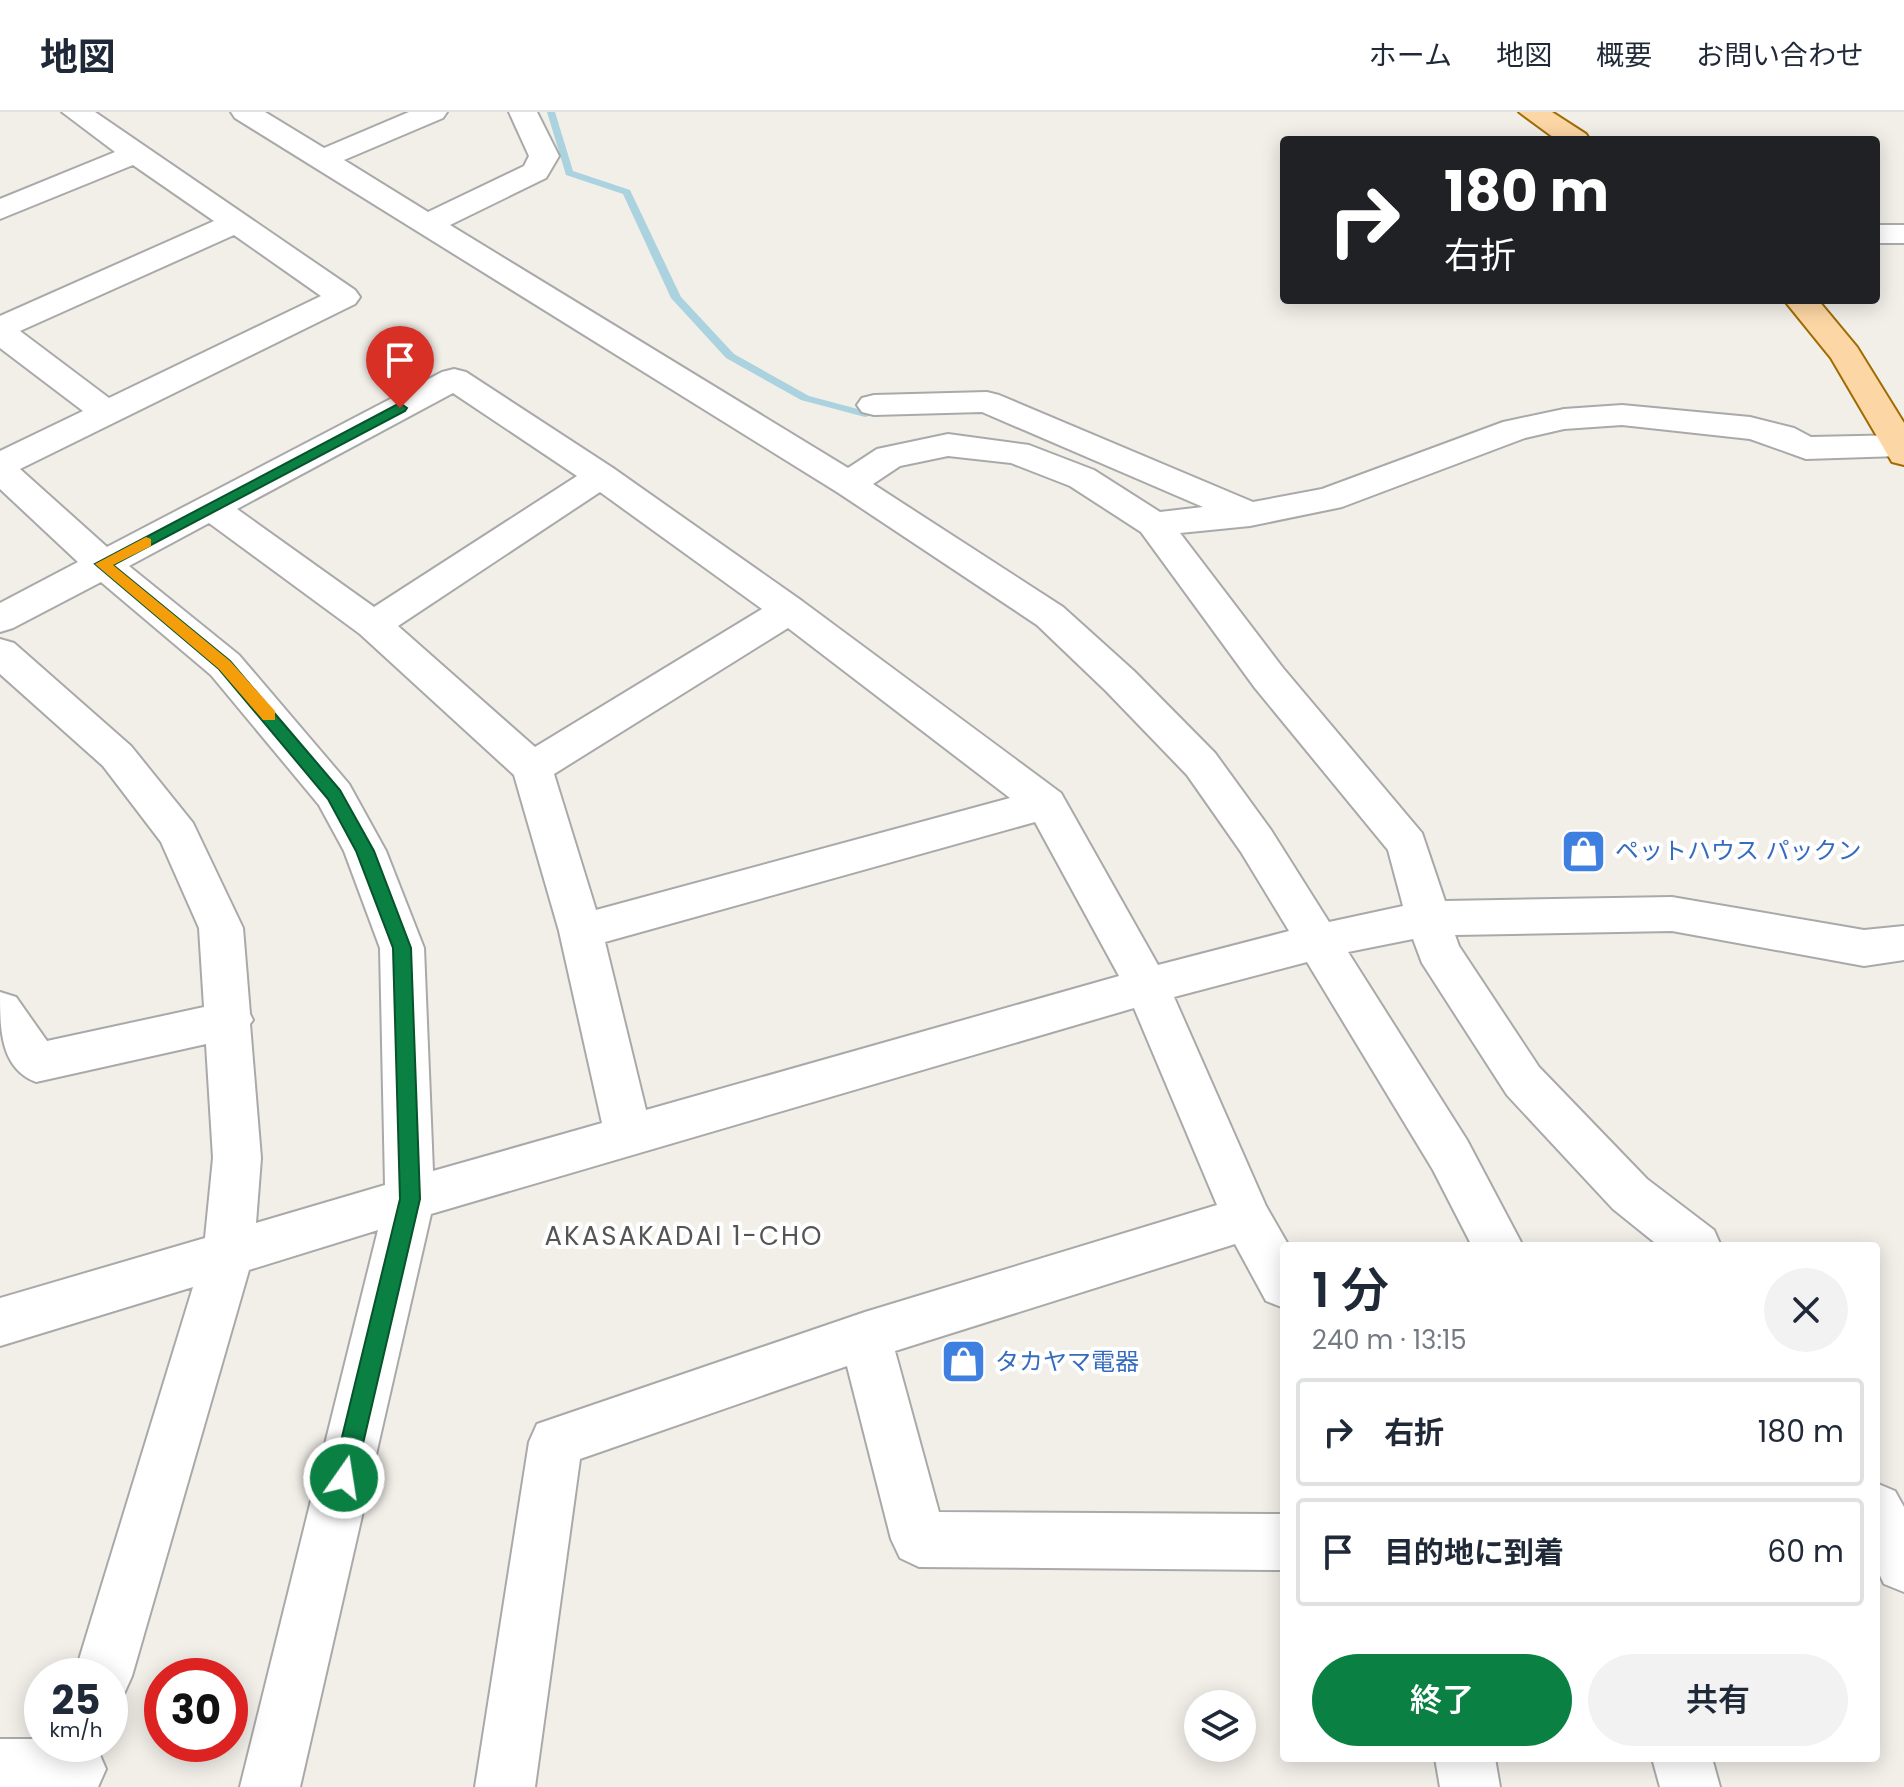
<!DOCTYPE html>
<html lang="ja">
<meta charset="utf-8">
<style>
:root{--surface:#fff;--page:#f2f2f3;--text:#1f2937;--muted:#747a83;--line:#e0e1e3;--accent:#0b8043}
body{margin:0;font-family:Poppins,"Noto Sans JP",sans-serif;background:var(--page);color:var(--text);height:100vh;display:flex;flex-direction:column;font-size:30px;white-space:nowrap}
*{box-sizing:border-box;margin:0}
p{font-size:26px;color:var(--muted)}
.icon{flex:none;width:44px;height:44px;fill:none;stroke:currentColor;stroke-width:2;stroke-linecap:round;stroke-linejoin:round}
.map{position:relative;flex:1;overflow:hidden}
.panel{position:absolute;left:1280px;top:1130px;width:600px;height:520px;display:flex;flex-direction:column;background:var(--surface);border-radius:8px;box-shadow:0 4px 20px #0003}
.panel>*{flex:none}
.banner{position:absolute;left:1280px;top:24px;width:600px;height:168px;border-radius:8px;box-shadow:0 4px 20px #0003;background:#202124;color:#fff;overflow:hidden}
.fabs{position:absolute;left:1184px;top:1578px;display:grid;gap:16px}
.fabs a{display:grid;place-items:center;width:72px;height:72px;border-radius:50%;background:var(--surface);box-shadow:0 4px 20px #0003;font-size:40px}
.speed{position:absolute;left:24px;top:1546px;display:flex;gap:16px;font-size:40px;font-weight:700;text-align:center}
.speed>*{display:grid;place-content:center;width:104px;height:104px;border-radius:50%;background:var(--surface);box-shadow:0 4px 20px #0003;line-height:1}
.speed small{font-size:20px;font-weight:400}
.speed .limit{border:12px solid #d22;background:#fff;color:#111}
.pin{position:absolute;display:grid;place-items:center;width:68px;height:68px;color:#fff;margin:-82px -34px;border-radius:50% 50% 50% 0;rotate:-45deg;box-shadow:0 0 8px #0007}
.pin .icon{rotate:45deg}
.me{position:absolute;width:88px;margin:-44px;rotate:13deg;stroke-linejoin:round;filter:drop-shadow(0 0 6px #0008)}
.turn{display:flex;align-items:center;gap:28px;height:168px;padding:0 32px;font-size:36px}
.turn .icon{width:104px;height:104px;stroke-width:2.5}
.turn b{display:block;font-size:56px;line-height:68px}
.round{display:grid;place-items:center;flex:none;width:84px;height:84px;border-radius:42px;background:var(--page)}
.headline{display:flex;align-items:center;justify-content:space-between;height:136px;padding:0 32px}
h1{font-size:48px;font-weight:600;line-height:60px}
.button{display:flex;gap:16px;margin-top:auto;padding:16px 32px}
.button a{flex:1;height:92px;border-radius:48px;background:var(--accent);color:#fff;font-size:32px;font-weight:600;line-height:92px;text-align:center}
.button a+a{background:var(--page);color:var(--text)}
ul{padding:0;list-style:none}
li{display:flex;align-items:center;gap:24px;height:108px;margin:0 16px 12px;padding:0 16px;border:4px solid var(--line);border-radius:8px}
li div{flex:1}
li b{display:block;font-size:30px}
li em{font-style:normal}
header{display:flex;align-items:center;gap:48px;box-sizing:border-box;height:112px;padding:0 40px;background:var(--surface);border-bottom:2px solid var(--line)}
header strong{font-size:38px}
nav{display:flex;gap:44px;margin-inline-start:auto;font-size:28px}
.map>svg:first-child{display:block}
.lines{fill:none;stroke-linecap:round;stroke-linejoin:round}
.stream{fill:#aad3df;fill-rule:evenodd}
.minor-casing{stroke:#a9a9a9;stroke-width:4}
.major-casing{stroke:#a06b00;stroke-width:4}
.minor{fill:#fff;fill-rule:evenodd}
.major{fill:#fcd6a4;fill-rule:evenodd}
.route{fill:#0b8043;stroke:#07532c;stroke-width:2}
.slow{fill:#f59e0b}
.labels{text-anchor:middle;stroke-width:8;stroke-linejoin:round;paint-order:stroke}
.shop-label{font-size:24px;fill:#366cbe;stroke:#fff;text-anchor:start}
.neighbourhood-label{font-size:26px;letter-spacing:2px;fill:#555;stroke:#fff}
</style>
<header>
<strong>地図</strong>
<nav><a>ホーム</a><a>地図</a><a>概要</a><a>お問い合わせ</a></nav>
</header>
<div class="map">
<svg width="1904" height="1675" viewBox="0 0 1904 1675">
<rect width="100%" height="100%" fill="#f2efe9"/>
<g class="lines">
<!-- stream -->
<polygon class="stream" points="547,0 555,0 573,59 630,78 681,185 734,242 809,284 869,300 869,304 865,305 801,288 726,246 671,186 623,82 566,63"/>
<defs>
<g id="minor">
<path d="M62,0H95L355,178L360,185L355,192L20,357L107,435L442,260L454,257L466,260L613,356L802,489L1061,681L1158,853L1289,819L1241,740L1187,663L1106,579L1037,513L837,380L235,6L231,0H265L324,36L409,0H447L443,6L344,48L428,100L524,54L529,44L509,0H537L559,44L546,66L450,113L848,356L877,337L948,322L1029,333L1094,358L1160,400L1203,395L982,300L874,303L862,300L857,293L862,286L874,283L987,280L999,283L1253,390L1322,377L1503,310L1564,297L1622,293L1750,305L1794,316L1811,325L1904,323V343L1899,344L1806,347L1750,327L1622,313L1564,317L1525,326L1342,395L1250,414L1180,421L1283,556L1422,721L1445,789L1672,785L1864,818L1904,814V848L1864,854L1672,819L1455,823L1459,834L1539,955L1647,1067L1714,1118L1721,1134H1659L1613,1097L1507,983L1422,851L1413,827L1348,840L1467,1028L1523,1134H1472L1433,1058L1307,850L1174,885L1266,1094L1289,1134H1284V1196L1266,1189L1235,1132L895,1239L939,1400L1284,1402V1458L919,1455L900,1446L891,1427L847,1254L580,1347L535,1675H475L529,1330L537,1312L865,1200L1217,1093L1134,896L431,1102L300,1675H240L378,1118L249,1158L132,1564L123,1584L110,1590V1564H74L193,1175L0,1234V1186L205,1126L213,1046L206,932L36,970C0,956 0,917 0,880L16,885L47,929L204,895L199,816L161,730L103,654L0,562V527L14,531L131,634L193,711L243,816L250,902L253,908L250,912L261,1046L256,1111L385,1073L380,836L344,739L319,693L211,563L101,470L13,516L0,520V491L78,450L0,377V339L83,299L0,236V204L214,109L133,53L0,107V87L115,40ZM234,123L321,184L109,286L20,219ZM453,281L577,364L374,495L237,397ZM948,344L1011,351L1070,374L1141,420L1255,576L1388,738L1403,794L1329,810L1271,718L1215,641L1134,559L1063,495L873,372L900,354ZM600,380L762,497L535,635L398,514ZM209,411L360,522L514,663L559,819L602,1011L433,1059L424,836L386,739L349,672L239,543L129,454ZM788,516L1010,686L596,798L554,662ZM1035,710L1119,864L646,998L605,830Z"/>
<rect x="1876" y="113" width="28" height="18"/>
<polygon points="1876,1371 1895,1379 1904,1395 1904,1480 1884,1472 1876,1455"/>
<polygon points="0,1627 42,1627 42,1632 87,1632 97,1636 106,1657 98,1675 0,1675"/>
<polygon points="1435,1646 1495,1646 1500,1675 1440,1675"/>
<polygon points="1652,1646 1712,1646 1720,1675 1660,1675"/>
</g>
<g id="major">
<polygon points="1519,0 1552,0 1586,22 1590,28 1557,28"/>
<polygon points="1784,188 1818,188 1857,235 1904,311 1904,353 1892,350 1831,246"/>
</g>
</defs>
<!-- minor casing -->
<use href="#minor" class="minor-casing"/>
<!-- major casing -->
<use href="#major" class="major-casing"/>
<!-- minor -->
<use href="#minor" class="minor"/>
<!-- major -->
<use href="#major" class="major"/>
</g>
<!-- route -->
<polygon class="route" points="400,291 407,296 405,299 113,453 230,549 340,678 374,739 411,836 420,1087 355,1366 351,1373 344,1377 336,1373 332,1366 400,1087 393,836 356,739 328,687 219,557 95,452"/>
<!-- slow -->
<polygon class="slow" points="146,425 151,427 151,434 113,453 230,549 275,599 275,608 263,608 219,557 95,452"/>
<!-- icons -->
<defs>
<symbol id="shop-square" viewBox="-11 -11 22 22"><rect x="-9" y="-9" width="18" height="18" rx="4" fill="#3f7fe0" stroke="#fff"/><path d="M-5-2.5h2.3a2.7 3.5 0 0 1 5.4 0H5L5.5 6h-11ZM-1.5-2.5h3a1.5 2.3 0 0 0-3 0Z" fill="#fff"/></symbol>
</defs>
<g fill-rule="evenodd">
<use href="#shop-square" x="1558" y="714" width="51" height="51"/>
<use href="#shop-square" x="938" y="1224" width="51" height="51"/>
</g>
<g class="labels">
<!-- shop labels -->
<g class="shop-label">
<text x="1615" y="747">ペットハウス パックン</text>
<text x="995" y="1258">タカヤマ電器</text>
</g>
<!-- neighbourhood labels -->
<g class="neighbourhood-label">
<text x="684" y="1133">AKASAKADAI 1-CHO</text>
</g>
</g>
</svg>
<div class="fabs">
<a><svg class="icon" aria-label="layers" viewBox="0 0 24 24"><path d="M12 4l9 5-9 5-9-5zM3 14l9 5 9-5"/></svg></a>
</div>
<div class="speed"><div>25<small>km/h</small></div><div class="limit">30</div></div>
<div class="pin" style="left:400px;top:296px;background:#d93025"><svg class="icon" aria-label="arrive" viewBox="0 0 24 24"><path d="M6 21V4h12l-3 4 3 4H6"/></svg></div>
<svg class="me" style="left:344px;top:1366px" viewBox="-20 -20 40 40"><circle r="17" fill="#0b8043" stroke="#fff" stroke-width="3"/><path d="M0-11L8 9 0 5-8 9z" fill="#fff"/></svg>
<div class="banner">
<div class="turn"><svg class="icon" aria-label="right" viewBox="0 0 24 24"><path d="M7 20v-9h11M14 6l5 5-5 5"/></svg><div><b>180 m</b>右折</div></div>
</div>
<section class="panel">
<div class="headline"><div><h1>1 分</h1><p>240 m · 13:15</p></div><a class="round"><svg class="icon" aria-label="close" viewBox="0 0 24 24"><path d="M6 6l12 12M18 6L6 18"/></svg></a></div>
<ul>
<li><svg class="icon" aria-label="right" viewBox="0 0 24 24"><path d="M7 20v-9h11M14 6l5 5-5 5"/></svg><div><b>右折</b></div><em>180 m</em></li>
<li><svg class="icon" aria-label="arrive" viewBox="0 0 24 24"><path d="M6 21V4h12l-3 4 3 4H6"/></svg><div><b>目的地に到着</b></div><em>60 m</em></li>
</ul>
<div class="button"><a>終了</a><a>共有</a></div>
</section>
</div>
